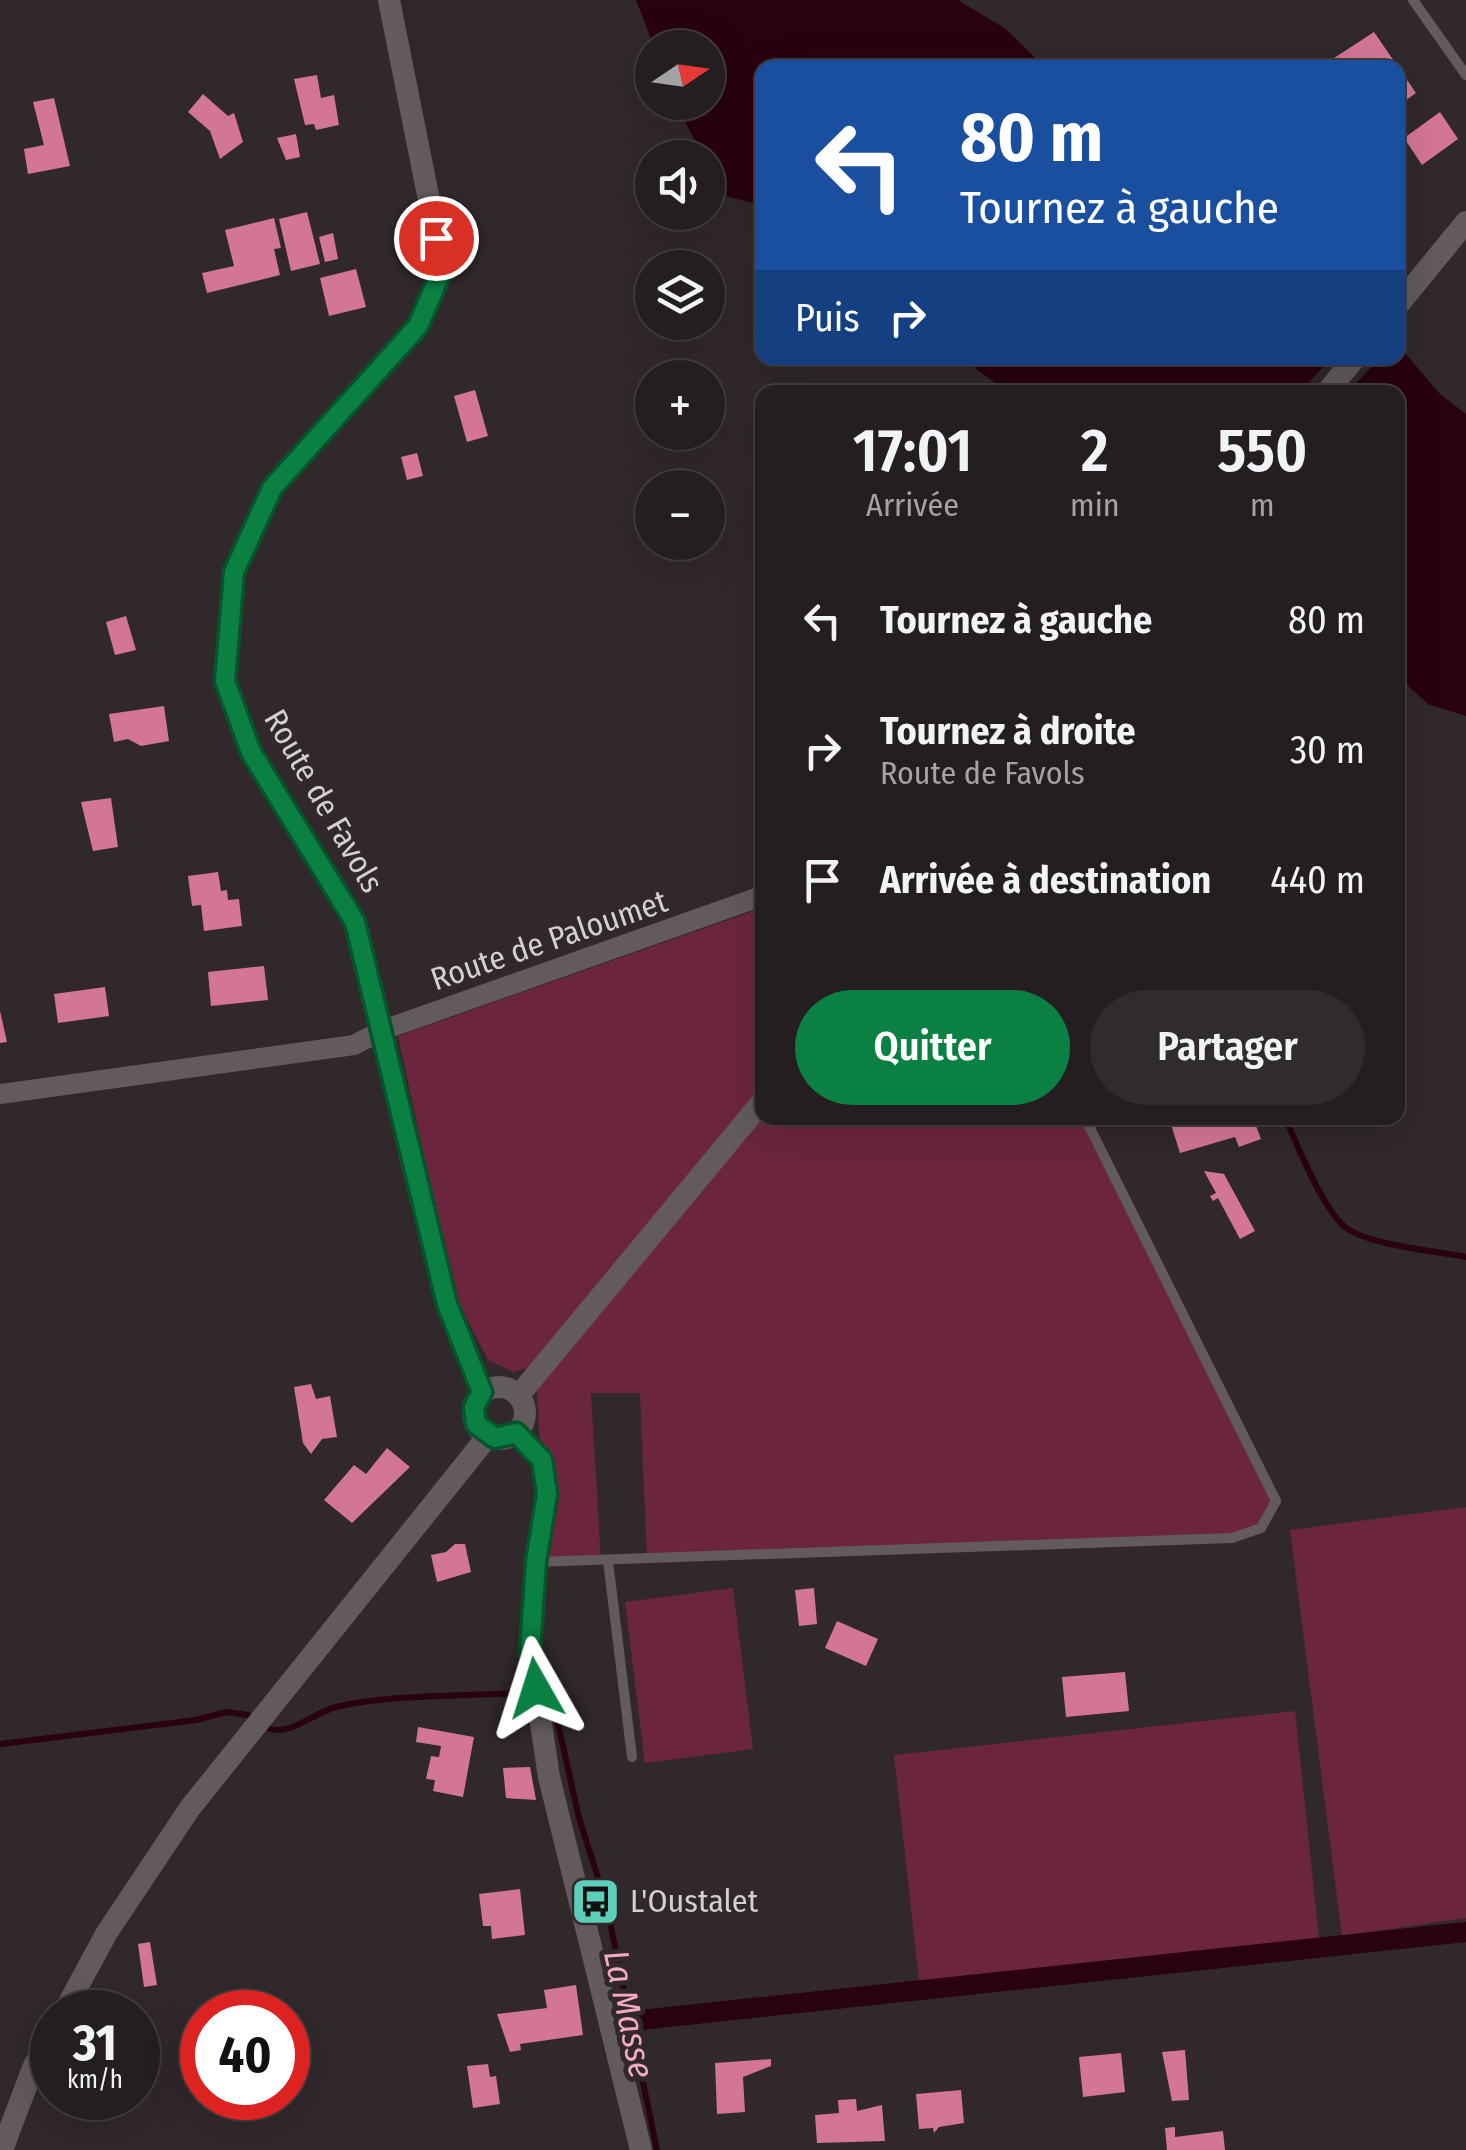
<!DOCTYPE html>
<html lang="fr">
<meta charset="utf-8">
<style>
:root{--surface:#241e20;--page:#302b2d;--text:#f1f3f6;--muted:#a3a2a5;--line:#413c3e;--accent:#0b8043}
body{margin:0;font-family:"Fira Sans Condensed",sans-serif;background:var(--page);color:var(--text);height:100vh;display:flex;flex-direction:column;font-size:38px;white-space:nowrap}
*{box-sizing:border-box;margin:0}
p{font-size:32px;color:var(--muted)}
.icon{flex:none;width:55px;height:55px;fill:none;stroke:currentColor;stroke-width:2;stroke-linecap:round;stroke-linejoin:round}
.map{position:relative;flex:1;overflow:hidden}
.panel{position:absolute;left:755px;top:385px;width:650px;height:740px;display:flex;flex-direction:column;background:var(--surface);border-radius:20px;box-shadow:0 10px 40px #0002,0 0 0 2px var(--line)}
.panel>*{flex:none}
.top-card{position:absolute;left:755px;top:60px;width:650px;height:305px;border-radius:20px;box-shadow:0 10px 40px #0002,0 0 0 2px var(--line);background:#1a4fa0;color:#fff;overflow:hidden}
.needle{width:65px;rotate:77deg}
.buttons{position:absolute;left:635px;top:30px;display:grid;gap:20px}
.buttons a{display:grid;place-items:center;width:90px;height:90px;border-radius:50%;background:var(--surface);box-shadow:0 10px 40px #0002,0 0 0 2px var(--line);font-size:50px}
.speed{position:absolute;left:30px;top:1990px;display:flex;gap:20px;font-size:50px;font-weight:700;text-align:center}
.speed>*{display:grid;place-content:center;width:130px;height:130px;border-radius:50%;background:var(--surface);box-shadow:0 10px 40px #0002,0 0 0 2px var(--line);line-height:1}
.speed small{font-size:25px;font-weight:400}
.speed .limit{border:15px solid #d22;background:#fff;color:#111}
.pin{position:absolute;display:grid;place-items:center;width:85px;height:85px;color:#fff;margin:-42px;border:5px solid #fff;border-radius:50%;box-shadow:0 2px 10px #0007}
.me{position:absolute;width:110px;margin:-55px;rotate:354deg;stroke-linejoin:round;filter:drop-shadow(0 0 8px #0008)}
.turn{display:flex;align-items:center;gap:35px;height:210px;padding:0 40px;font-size:45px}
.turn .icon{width:130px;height:130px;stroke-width:2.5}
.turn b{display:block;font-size:70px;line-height:85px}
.then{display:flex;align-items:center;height:95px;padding:0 40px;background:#0003;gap:20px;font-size:38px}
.eta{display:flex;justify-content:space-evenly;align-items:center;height:170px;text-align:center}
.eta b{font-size:60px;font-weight:600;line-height:70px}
.primary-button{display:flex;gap:20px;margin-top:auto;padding:20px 40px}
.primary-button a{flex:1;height:115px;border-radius:60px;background:var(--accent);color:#fff;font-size:40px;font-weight:600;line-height:115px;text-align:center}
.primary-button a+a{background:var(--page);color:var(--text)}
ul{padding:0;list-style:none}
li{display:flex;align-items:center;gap:30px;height:130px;padding:0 40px}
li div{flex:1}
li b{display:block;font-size:38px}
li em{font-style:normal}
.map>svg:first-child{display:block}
.green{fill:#6b253f}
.water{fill:#290110}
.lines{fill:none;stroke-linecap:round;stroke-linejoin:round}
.stream{stroke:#290110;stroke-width:6}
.canal{stroke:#290110;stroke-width:20}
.building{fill:#d37693}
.service{stroke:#625a5c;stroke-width:10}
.minor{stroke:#625a5c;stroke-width:20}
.tertiary{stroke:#625a5c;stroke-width:22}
.route-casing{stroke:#07532c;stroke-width:25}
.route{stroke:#0b8043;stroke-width:18}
.labels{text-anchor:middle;stroke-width:10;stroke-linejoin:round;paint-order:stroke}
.street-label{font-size:32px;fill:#d4cfd1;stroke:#30282a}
.poi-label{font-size:32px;fill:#d4cfd1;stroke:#30282a;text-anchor:start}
.water-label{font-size:35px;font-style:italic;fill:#f4aabf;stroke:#30282a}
</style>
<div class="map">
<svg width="1466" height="2150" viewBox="0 0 1466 2150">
<rect width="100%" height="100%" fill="#30282a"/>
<!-- green -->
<g class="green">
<polygon points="762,908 762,1085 531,1367 513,1372 488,1360 454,1294 398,1036"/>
<polygon points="762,1118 1085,1118 1276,1501 1261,1528 1232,1538 647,1560 640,1393 591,1393 601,1561 535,1562 541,1460 536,1377"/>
<polygon points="1466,1507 1466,1918 1342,1936 1290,1530"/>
<polygon points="733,1588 753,1749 645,1763 625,1602"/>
<polygon points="1295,1711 1320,1947 920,1990 894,1755"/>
</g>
<!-- water -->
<g class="water">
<polygon points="636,0 958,0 1006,29 1044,67 762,68 762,205 725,196 675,103 708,102 708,48 654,47"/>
<polygon points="1398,345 1440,394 1466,414 1466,716 1428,704 1398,677 1398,392 1348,392 1380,358 1398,358"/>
<polygon points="962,358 1331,358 1300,392 1007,392"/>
</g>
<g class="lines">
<!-- stream -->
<g class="stream">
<path d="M1285,1118C1299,1148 1321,1206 1345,1227C1367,1245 1436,1251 1466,1257"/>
<polyline points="542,1698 553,1701 579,1818 606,1903 657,2150"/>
<path d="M264,1726C287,1740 312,1713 336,1707C392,1694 457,1697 515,1693L530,1696"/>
<polyline points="0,1744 196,1720 226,1712 248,1715"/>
</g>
<!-- canal -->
<polyline class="canal" points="626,2011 640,2020 1466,1932"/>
</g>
<!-- building -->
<g class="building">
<polygon points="1374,32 1416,93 1398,106 1398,68 1336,68 1331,60"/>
<polygon points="317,75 321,98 334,95 339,125 316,130 314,124 305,125 294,79"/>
<polygon points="203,94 228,116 234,113 243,142 220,159 210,131 188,112"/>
<polygon points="54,98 70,166 28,174 24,149 44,145 33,102"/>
<polygon points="1440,112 1458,139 1422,165 1404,138"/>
<polygon points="296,134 300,157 286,160 277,138"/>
<polygon points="307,212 320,264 291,271 279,219"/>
<polygon points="274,218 281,248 274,249 280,275 207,293 202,273 234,266 225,230"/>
<polygon points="333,233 338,259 325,262 319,237"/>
<polygon points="356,269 366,307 329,316 320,278"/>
<polygon points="475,390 488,436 467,442 454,396"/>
<polygon points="417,453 423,476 407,480 401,457"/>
<polygon points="126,616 136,650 115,655 106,622"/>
<polygon points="164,706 169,741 141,746 128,739 114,742 109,714"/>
<polygon points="111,798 118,847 93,851 81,802"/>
<polygon points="218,872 221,891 227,890 228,900 239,899 242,926 204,931 201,905 192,906 188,876"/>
<polygon points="264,966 268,1000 211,1006 208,972"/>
<polygon points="105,987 109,1016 58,1023 54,994"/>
<polygon points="0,1011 7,1042 0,1043"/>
<polygon points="1169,1118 1253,1118 1261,1139 1239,1147 1235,1137 1180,1153"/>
<polygon points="1204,1171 1224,1174 1255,1231 1240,1239 1218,1198 1213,1201 1210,1196 1216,1193"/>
<polygon points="311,1384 316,1399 330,1396 337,1437 322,1439 311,1454 303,1443 294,1387"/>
<polygon points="387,1448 410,1467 352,1523 324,1500 354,1465 366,1474"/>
<polygon points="455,1544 465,1544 471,1572 437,1582 431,1555 446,1552"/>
<polygon points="814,1588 817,1624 799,1626 795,1590"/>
<polygon points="837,1621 878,1639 866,1666 825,1648"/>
<polygon points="1125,1672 1129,1711 1066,1717 1062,1677"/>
<polygon points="418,1727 474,1737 463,1797 433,1791 435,1780 426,1779 431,1756 439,1757 441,1746 416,1742"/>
<polygon points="530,1767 536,1800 506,1798 503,1768"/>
<polygon points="520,1889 525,1935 492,1939 491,1926 483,1926 479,1894"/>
<polygon points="150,1942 157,1985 144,1987 138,1944"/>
<polygon points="576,1985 583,2035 520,2044 521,2050 510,2052 497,2014 547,2008 544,1990"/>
<polygon points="1185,2050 1189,2100 1172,2101 1162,2052"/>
<polygon points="1121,2053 1125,2092 1083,2097 1079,2057"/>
<polygon points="771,2059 771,2066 743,2077 745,2112 717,2114 715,2063"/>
<polygon points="488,2064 490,2077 496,2076 500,2104 473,2108 467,2066"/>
<polygon points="961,2090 964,2123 939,2127 934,2133 933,2128 919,2129 916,2094"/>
<polygon points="856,2099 857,2111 882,2105 885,2141 817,2143 815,2115 839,2113 838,2100"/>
<polygon points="1175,2127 1175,2137 1223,2131 1225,2150 1167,2150 1165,2128"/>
</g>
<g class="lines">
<!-- service -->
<g class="service">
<polyline points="1413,0 1466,75"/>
<polyline points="608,1561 632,1757"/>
<polyline points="535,1562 1232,1538 1261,1528 1276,1501 1085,1118"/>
</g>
<!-- minor -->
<polyline class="minor" points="0,1094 354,1045 383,1030 762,896"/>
<!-- tertiary -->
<g class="tertiary">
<polyline points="389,0 443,270 418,325 272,489 234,572 225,681 251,752 355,922 447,1304 483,1393"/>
<polyline points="1398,305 1466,222"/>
<polyline points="1327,392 1355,358"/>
<circle cx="499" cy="1413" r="26"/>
<polyline points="519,1395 762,1102"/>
<polyline points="516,1433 541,1460 547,1494 535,1562 530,1650 549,1777 641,2150"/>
<polyline points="64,2012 106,1934 190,1808 488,1436"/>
<polyline points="2,2150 33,2068 52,2033"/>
</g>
</g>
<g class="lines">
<defs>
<polyline id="route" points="436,238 442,270 418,326 272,488 234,572 225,681 251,752 355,922 447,1304 482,1392 474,1407 476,1424 495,1438 516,1433 542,1460 547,1494 536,1562 530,1650 536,1688"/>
</defs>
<!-- route casing -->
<use href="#route" class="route-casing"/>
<!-- route -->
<use href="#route" class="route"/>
</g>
<!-- icons -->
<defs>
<symbol id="bus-square" viewBox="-11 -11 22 22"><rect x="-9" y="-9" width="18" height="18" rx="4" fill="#5ccebb" stroke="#30282a"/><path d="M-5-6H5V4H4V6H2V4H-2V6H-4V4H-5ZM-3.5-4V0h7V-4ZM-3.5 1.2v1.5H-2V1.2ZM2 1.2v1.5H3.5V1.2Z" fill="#111"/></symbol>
</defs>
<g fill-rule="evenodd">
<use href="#bus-square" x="568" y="1874" width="55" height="55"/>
</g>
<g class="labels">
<!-- street labels -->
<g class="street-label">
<text transform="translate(324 801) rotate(60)" y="11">Route de Favols</text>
<text transform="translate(549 940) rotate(-19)" y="11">Route de Paloumet</text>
</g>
<!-- poi labels -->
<g class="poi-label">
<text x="630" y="1912">L'Oustalet</text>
</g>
<!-- water labels -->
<g class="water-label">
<text transform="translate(629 2014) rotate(78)" y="12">La Masse</text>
</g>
</g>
</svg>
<div class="buttons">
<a><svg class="needle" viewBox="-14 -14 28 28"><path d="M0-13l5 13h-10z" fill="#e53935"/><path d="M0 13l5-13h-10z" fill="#a3a2a5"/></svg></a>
<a><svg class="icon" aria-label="sound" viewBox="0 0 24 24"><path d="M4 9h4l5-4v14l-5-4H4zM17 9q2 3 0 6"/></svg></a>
<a><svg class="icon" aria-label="layers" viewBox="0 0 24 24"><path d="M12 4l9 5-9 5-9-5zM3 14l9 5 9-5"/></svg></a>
<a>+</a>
<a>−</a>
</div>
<div class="speed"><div>31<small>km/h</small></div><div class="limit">40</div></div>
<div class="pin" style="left:436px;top:238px;background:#d93025"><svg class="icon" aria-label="arrive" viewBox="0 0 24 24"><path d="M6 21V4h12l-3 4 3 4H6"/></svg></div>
<svg class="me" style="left:536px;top:1688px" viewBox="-20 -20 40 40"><path d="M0-17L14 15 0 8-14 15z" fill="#0b8043" stroke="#fff" stroke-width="4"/></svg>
<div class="top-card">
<div class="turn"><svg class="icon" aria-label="left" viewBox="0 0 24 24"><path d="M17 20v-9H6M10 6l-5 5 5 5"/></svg><div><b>80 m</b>Tournez à gauche</div></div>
<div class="then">Puis<svg class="icon" aria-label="right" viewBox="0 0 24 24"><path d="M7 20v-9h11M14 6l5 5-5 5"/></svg></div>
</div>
<section class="panel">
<div class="eta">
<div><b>17:01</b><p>Arrivée</p></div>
<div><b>2</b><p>min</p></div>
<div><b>550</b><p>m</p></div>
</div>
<ul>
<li><svg class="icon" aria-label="left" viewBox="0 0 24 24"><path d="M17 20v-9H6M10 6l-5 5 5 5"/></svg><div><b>Tournez à gauche</b></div><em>80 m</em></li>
<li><svg class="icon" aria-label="right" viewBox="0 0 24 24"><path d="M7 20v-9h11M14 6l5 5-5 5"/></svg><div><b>Tournez à droite</b><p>Route de Favols</p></div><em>30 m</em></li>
<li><svg class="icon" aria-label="arrive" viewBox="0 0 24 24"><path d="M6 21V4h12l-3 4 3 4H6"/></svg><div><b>Arrivée à destination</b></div><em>440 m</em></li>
</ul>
<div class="primary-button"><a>Quitter</a><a>Partager</a></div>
</section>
</div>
